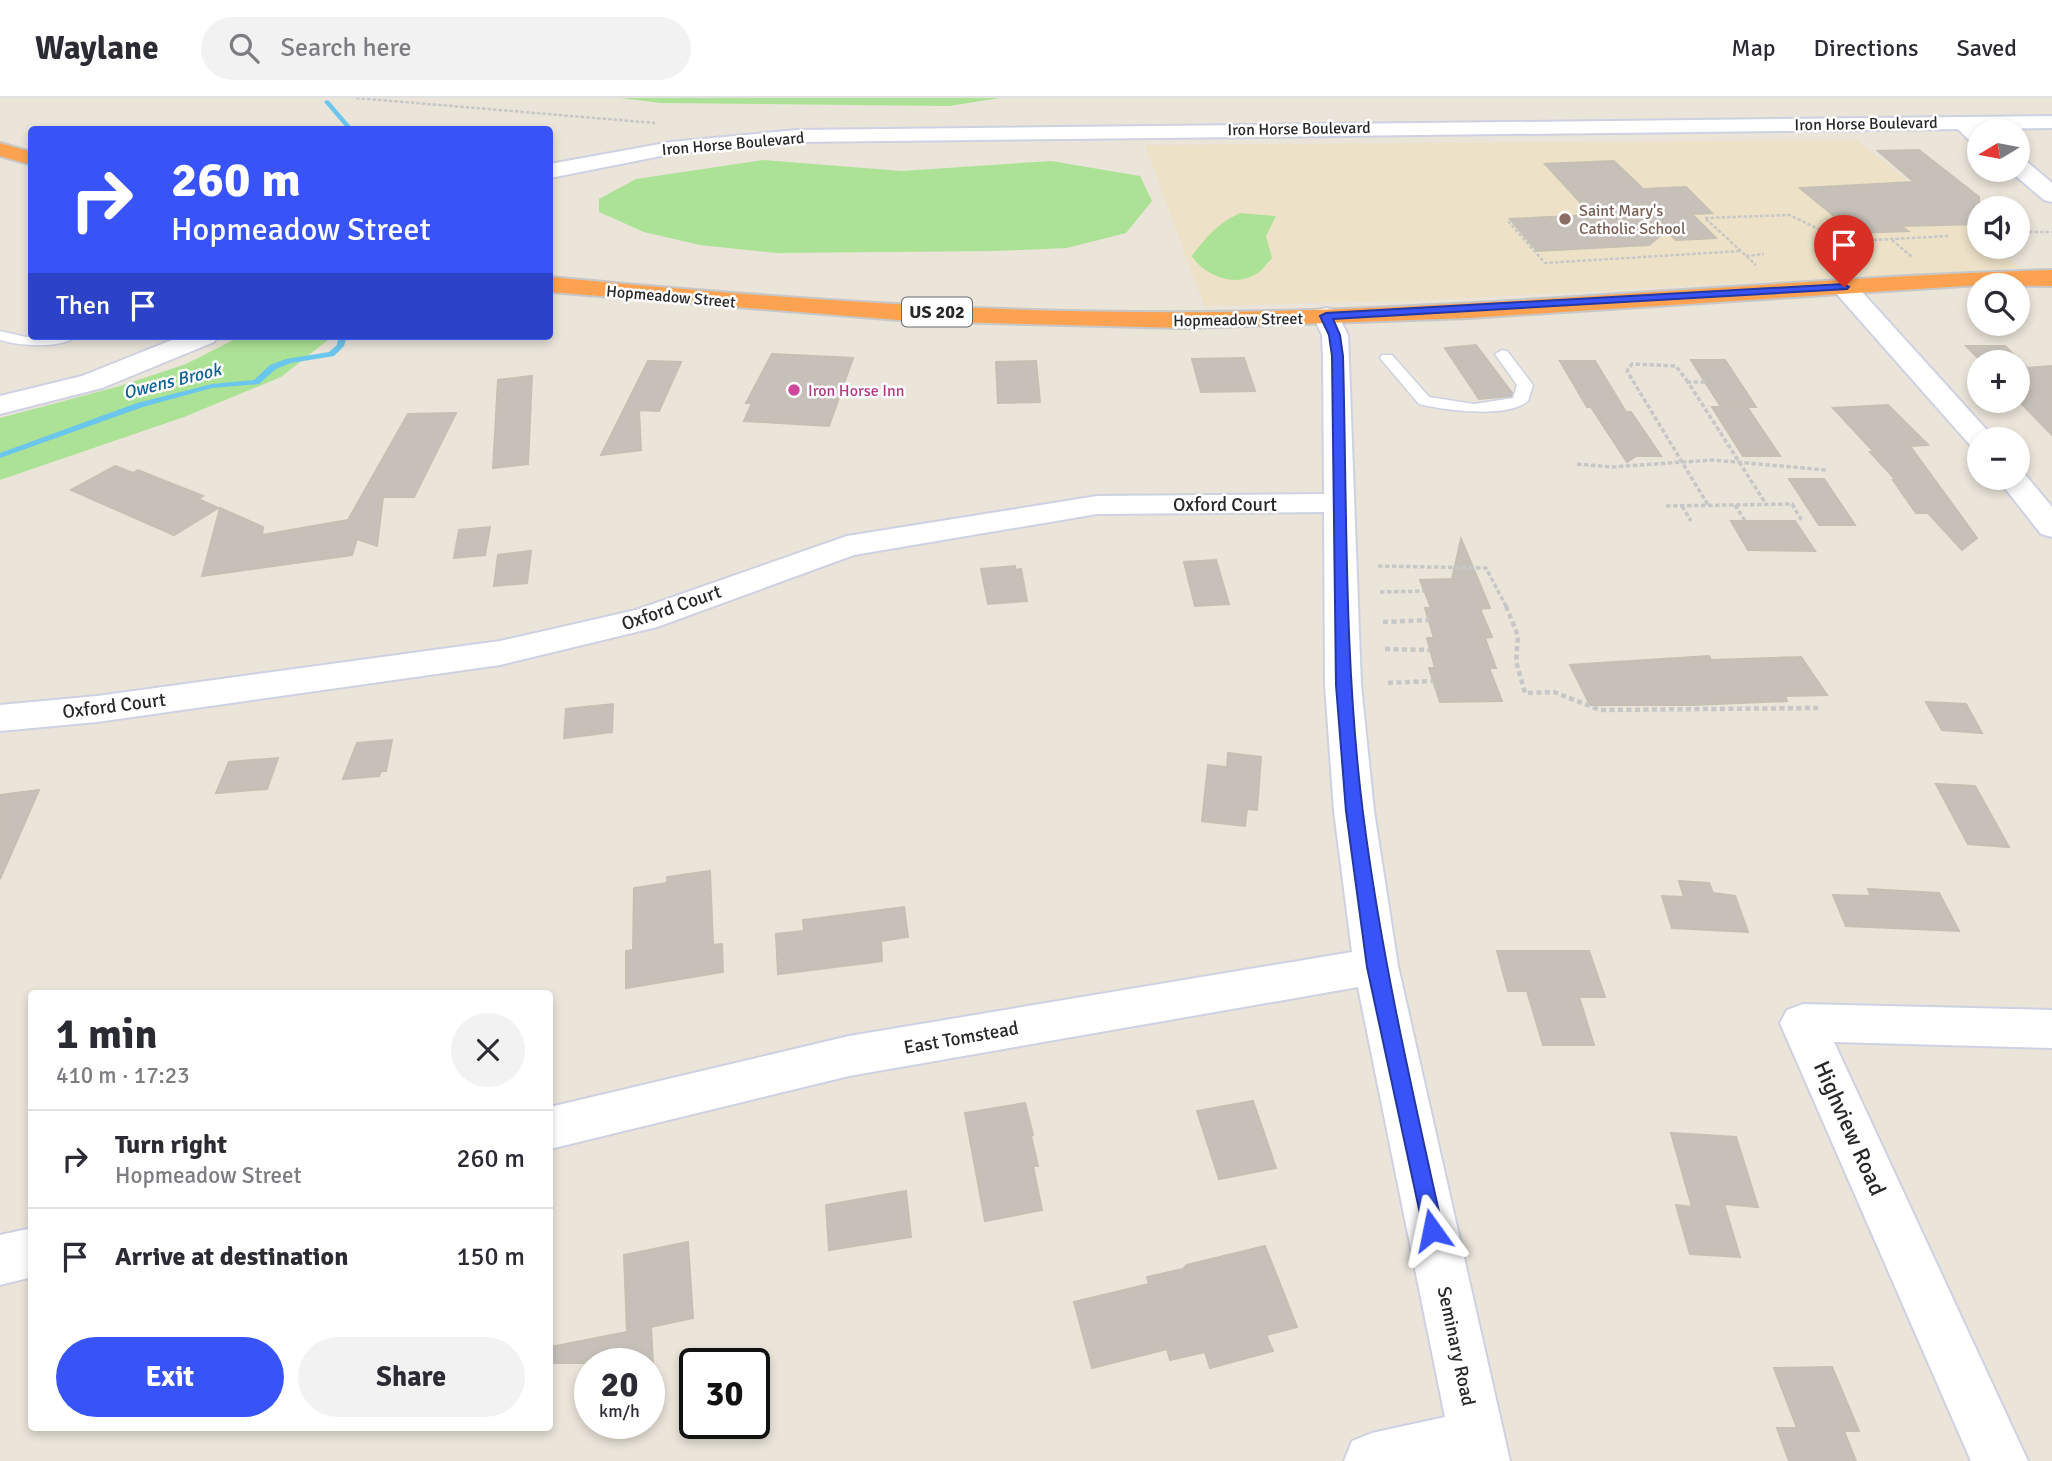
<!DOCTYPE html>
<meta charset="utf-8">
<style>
:root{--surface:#fff;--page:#f2f2f3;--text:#2b2b33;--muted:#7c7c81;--line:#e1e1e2;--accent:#3854f9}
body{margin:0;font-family:Signika,sans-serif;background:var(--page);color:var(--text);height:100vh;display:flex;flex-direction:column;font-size:26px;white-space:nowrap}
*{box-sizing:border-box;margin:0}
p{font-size:23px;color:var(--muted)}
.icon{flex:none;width:38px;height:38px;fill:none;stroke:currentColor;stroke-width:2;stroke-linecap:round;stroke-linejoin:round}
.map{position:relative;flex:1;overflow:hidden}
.details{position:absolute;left:28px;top:892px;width:525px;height:441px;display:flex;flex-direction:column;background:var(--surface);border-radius:7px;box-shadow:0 4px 10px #0003}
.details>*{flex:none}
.hud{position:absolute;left:28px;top:28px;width:525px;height:214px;border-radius:7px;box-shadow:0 4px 10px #0003;background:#3854f9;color:#fff;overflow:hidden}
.needle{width:46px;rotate:260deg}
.fabs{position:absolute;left:1967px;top:21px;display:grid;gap:14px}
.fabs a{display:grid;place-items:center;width:63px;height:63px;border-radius:50%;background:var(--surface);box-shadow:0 4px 10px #0003;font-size:35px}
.speed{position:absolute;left:574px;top:1250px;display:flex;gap:14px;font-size:35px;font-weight:700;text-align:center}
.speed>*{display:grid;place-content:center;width:91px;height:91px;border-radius:50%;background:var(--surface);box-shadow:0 4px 10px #0003;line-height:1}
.speed small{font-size:18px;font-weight:400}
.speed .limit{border:4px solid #111;border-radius:10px;background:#fff;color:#111}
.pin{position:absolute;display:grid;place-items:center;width:60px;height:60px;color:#fff;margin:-72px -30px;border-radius:50% 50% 50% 0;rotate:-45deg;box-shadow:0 0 7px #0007}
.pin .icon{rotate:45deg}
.me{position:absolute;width:77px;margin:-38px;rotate:348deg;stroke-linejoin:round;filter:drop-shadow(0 0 5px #0008)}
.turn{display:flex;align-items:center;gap:24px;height:147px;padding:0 28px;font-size:32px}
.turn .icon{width:91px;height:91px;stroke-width:2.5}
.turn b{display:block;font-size:49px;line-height:60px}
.then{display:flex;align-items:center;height:66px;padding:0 28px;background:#0003;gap:14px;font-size:26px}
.round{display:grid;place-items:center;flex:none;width:74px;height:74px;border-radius:37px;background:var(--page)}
.summary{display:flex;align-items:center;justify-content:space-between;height:119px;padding:0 28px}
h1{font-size:42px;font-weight:700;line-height:52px}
.action{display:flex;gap:14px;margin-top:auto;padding:14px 28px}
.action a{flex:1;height:80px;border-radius:42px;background:var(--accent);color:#fff;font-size:28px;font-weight:700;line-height:80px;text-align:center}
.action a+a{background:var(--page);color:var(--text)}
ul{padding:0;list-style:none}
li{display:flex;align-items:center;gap:21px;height:98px;padding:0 28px;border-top:2px solid var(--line)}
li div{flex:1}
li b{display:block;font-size:26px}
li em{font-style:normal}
header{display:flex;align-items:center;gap:42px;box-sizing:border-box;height:98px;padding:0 35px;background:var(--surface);border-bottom:2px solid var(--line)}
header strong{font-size:33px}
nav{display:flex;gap:38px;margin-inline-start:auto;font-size:24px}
.search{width:490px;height:63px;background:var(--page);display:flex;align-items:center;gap:18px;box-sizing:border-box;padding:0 24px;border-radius:38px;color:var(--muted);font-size:26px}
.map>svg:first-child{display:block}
.education{fill:#ede2c8}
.green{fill:#ace295}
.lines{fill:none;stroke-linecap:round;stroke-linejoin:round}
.stream{fill:#6bc6ed;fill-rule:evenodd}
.building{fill:#c6c0b9;stroke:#c5c0b3;stroke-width:2}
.lane-casing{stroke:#ced1e1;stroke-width:3}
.street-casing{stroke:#ced1e1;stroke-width:4}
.secondary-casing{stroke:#ced1e1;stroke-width:4}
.highway-casing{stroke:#c7c7c7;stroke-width:4}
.path-far2{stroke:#c7c7c7;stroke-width:2.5;stroke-dasharray:3.5 2;stroke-linecap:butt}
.path-far1{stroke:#c7c7c7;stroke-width:3.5;stroke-dasharray:4.5 2.5;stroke-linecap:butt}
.path{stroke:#c7c7c7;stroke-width:4.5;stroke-dasharray:5 3.5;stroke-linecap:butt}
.lane{fill:#fff;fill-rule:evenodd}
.street{fill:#fff;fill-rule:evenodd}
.secondary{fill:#fff;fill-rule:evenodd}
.highway{fill:#fda251;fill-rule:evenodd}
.route{fill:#3854f9;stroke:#2437a2;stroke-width:2}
.education-dot{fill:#8d6e63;stroke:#fff;stroke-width:2.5}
.hotel-dot{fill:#d1479c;stroke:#fff;stroke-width:2.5}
.labels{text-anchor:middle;stroke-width:5;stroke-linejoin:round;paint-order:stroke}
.far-street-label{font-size:16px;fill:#282828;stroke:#fff}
.far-education-label{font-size:16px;fill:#785e54;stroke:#fff;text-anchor:start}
.far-hotel-label{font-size:16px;fill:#b23c85;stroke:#fff;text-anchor:start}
.shield{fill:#fff;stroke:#686868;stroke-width:2}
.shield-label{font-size:18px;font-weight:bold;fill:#282828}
.far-water-label{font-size:18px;font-style:italic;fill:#0e6296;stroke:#fff}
.street-label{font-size:19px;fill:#282828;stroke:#fff}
.near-street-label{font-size:23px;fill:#282828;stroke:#fff}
</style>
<header>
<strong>Waylane</strong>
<div class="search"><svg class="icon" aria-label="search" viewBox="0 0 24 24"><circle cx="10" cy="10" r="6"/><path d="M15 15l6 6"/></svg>Search here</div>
<nav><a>Map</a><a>Directions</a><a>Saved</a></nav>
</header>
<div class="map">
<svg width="2052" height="1363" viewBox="0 0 2052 1363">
<rect width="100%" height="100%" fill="#eae4d9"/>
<!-- education -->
<polygon class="education" points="1856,42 1979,138 1979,149 1993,149 2020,170 1433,202 1204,208 1145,47"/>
<!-- green -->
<g class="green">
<polygon points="620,0 1000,0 949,8 661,5"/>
<polygon points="763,62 902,73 1051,63 1140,78 1152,103 1126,135 1067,150 995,153 777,155 700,147 644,134 599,114 599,101 636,81"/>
<path d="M1240,115L1276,118L1266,138L1272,160C1267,165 1262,173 1256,176C1234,190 1204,177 1192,158C1207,138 1217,126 1240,115Z"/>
<polygon points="241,238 333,238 281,279 184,319 0,382 0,320 120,288 186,266"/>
</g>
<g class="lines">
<!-- stream -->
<g class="stream">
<polygon points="327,2 329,3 354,32 348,32 325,5 324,4"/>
<polygon points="339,238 347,238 344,248 334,258 291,265 276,271 259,286 212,290 143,309 0,360 0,355 137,305 212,286 254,282 270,267 286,261 329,254 337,247"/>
</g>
</g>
<!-- building -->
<g class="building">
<polygon points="1919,52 1979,99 1979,126 1901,128 1908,133 1855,135 1800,90 1914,84 1878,53"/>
<polygon points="1614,63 1643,91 1686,89 1712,115 1692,116 1716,140 1676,142 1666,133 1649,147 1537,153 1510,121 1592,117 1545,66"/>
<polygon points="1476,247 1512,295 1511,298 1479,301 1445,250"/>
<polygon points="1966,248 2005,248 2027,270 2052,268 2052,337 2018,302 2018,264 1982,264"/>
<polygon points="772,256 853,260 829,328 744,323 752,305 746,305"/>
<polygon points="1244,260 1255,293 1201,294 1192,261"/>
<polygon points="1691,262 1725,262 1756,309 1721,309"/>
<polygon points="648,263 681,264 659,313 639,312 641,352 601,357"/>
<polygon points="1036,263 1040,304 998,305 996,264"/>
<polygon points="1560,263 1595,263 1626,314 1631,314 1661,358 1636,358 1627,364 1591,309 1587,309"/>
<polygon points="532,278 528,366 493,370 498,282"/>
<polygon points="1888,307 1928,347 1910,348 1977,440 1962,452 1928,415 1916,415 1893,382 1896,382 1870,354 1874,354 1833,310"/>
<polygon points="1712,309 1747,309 1780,358 1743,358"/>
<polygon points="456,315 414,399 383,399 377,448 357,441 352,457 202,478 220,410 263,429 262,437 348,422 408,316"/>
<polygon points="115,368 133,375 138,372 203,398 198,401 218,410 174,437 71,392"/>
<polygon points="1789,381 1824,381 1855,427 1819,427"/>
<polygon points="1731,423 1795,423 1815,453 1748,452"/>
<polygon points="490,429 485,457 454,460 459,432"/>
<polygon points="1461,441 1490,510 1480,511 1492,539 1485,540 1496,570 1489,570 1502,603 1440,604 1429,570 1435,570 1427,540 1434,540 1425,510 1431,510 1420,482 1452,481"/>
<polygon points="531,453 527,485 494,488 498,457"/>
<polygon points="1216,462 1229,506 1195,508 1184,464"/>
<polygon points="1015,468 1015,472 1021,471 1027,503 988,506 981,471"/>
<polygon points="1709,558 1711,562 1801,559 1827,597 1785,598 1787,603 1693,607 1590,607 1570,567"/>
<polygon points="1926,604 1966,606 1982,635 1942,632"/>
<polygon points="613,606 612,634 564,640 566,611"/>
<polygon points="392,642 386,673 381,673 379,678 343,681 357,645"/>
<polygon points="1228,655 1261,659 1257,712 1247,711 1245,728 1202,723 1208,667 1227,669"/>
<polygon points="278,660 267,691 216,695 229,664"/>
<polygon points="1936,686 1975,688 2009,749 1968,746"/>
<polygon points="39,692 0,781 0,697"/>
<polygon points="710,773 713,847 722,846 723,874 626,890 626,853 633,852 634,790 667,785 667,779"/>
<polygon points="1679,783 1709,785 1713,795 1735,798 1748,834 1672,830 1662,798 1684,799"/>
<polygon points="1868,791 1939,795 1959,833 1846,828 1833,797 1871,798"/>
<polygon points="904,809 908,839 881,843 882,863 778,876 776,836 804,833 803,822"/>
<polygon points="1497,853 1589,853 1605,899 1579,899 1594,947 1543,947 1527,893 1508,893"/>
<polygon points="1253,1003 1276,1070 1219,1081 1197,1013"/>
<polygon points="1025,1005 1033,1037 1031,1038 1038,1068 1033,1068 1042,1112 985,1123 965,1015"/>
<polygon points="1671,1035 1736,1039 1758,1109 1724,1106 1740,1159 1690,1156 1676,1107 1692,1109"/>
<polygon points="906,1093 911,1139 829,1152 826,1107"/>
<polygon points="688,1144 693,1220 651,1229 653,1265 550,1265 550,1249 627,1234 624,1157"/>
<polygon points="1265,1148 1297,1229 1266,1237 1273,1253 1210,1270 1205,1254 1170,1262 1167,1251 1092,1270 1074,1204 1149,1186 1147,1179 1183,1171 1187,1167"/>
<polygon points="1832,1269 1859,1333 1844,1333 1856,1363 1789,1363 1777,1330 1797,1330 1774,1270"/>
</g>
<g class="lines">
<defs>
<g id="lane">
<path d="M0,233L26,239L77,238C62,251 19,248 0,242Z"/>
<path d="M1502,252L1507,253L1533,287L1528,303C1508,321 1443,312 1419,306L1380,260L1382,257H1392L1429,299L1474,306L1513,300L1517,287L1495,256Z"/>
</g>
<g id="street">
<polygon points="1962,19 1985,33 1979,33 1979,45 1971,44 1952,25"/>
<polygon points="2018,61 2026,63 2052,85 2052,104 2044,102 2010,73 2018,72"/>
<polygon points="1844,181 1853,184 1995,341 1979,341 1979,350 1970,347 1835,194 1831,189 1835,184"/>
<polygon points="1326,210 1335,212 1348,237 1361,587 1374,713 1398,868 1510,1363 1344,1363 1352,1343 1372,1335 1445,1319 1358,889 849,978 550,1051 550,1009 849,938 1352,854 1334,713 1325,587 1324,414 1097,416 854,457 657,529 500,567 97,624 0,633 0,607 97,598 500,543 636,512 847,438 1097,398 1324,396 1323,258 1322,237 1313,218 1317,212"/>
<polygon points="182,238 218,238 214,244 102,290 0,316 0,298 82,278"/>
<polygon points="2018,372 2023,374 2052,409 2052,439 2041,436 1997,380 2018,380"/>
<polygon points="1803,906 2052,912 2052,950 1834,944 2028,1363 1971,1363 1780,925 1787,912"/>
<polygon points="32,1130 32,1179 0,1187 0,1137"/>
</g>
<polygon id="secondary" points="2052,18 2052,30 797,44 671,56 550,80 550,66 671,44 797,32"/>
<g id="highway">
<polygon points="0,45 32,54 32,67 0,58"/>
<path d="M2052,172V188L1979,187L1469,220L1184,230L912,223L550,194V179C791,202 1032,219 1274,213C1534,207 1792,180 2052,172Z"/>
</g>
</defs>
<!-- lane casing -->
<use href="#lane" class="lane-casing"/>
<!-- street casing -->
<use href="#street" class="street-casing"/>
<!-- secondary casing -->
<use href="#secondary" class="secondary-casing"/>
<!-- highway casing -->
<use href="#highway" class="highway-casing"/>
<!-- path-far2 -->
<g class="path-far2">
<polyline points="356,0 655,25"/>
<polyline points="1705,120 1790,117 1828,136 1850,164"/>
<polyline points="1706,121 1756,167"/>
<polyline points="1508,123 1545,165 1741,153"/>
<polyline points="1979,134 1974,134 1979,138"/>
<polyline points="2018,134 2052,134"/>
<polyline points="1892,142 1912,159"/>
<polyline points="1835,144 1949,138"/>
<polyline points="1994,149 2003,155"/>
<polyline points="1746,158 1764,156"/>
</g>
<!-- path-far1 -->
<g class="path-far1">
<polyline points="1688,284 1676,268 1632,266 1627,273 1708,407"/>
<polyline points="1705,284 1688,284 1766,406"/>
<polyline points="1577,366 1612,369 1712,362 1827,372"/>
<polyline points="1735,407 1745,423"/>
<polyline points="1666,408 1792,406 1802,423"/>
<polyline points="1682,408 1691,423"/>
<polyline points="1378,468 1486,470 1507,510"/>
<polyline points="1380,494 1425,493"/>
</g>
<!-- path -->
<g class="path">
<polyline points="1506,508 1518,538 1516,563 1525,595 1554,594 1600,612 1818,610"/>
<polyline points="1383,524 1429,522"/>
<polyline points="1385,551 1430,552"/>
<polyline points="1388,585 1433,583"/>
</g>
<!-- lane -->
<use href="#lane" class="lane"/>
<!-- street -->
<use href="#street" class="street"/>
<!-- secondary -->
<use href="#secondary" class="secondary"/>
<!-- highway -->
<use href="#highway" class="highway"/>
</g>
<!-- route -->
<path class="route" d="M1844,186L1849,189L1847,191L1333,221L1340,237L1343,258C1347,410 1344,564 1363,715C1381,857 1412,992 1443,1132L1440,1139L1432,1142L1425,1139L1367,869L1346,713L1336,587L1332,258L1329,237L1320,218L1326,215Z"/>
<!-- markers -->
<circle class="education-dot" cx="1565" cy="121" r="7"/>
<circle class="hotel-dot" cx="794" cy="292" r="7"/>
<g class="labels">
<!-- far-street labels -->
<g class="far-street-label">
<text transform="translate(1866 25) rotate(-1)" y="6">Iron Horse Boulevard</text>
<text transform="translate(1299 30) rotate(-1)" y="6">Iron Horse Boulevard</text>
<text transform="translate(733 45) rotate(-5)" y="6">Iron Horse Boulevard</text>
<text transform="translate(671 198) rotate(5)" y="6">Hopmeadow Street</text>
<text transform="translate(1238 221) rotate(-1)" y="6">Hopmeadow Street</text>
</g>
<!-- far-education labels -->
<g class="far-education-label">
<text x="1579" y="118">Saint Mary's<tspan x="1579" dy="18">Catholic School</tspan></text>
</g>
<!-- far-hotel labels -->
<g class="far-hotel-label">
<text x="808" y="298">Iron Horse Inn</text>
</g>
<!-- shield labels -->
<rect class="shield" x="902" y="199.5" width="70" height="29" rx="5"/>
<g class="shield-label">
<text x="937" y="220">US 202</text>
</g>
<!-- far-water labels -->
<g class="far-water-label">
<text transform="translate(172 283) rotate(-14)" y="6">Owens Brook</text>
</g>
<!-- street labels -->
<g class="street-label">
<text x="1225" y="413">Oxford Court</text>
<text transform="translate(671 509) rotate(-19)" y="7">Oxford Court</text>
<text transform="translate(114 607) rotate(-7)" y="7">Oxford Court</text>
<text transform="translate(961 939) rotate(-10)" y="7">East Tomstead</text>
<text transform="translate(1457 1248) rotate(78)" y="7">Seminary Road</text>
</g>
<!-- near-street labels -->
<g class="near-street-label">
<text transform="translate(1850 1030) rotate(66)" y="8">Highview Road</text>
</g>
</g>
</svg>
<div class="fabs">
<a><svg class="needle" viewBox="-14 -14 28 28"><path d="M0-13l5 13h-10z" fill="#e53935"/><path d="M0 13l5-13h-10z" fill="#7c7c81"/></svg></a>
<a><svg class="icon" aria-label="sound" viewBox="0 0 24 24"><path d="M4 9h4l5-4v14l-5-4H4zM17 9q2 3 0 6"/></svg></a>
<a><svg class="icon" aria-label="search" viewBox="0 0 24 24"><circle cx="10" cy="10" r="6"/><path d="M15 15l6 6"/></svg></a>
<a>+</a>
<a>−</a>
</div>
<div class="speed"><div>20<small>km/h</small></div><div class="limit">30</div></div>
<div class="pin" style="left:1844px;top:189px;background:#d93025"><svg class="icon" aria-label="arrive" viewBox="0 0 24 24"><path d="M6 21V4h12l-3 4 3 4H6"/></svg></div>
<svg class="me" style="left:1432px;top:1132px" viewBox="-20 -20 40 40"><path d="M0-17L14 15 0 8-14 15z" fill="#3854f9" stroke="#fff" stroke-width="4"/></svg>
<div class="hud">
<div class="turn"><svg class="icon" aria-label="right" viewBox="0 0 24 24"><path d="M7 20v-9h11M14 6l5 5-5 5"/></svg><div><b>260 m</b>Hopmeadow Street</div></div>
<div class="then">Then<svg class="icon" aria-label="arrive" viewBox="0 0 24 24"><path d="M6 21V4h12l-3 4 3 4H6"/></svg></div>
</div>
<section class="details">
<div class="summary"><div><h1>1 min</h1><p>410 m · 17:23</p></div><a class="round"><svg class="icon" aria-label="close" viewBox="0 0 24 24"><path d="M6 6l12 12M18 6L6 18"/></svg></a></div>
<ul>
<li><svg class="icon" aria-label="right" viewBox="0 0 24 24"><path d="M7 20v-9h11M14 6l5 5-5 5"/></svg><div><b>Turn right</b><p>Hopmeadow Street</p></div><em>260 m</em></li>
<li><svg class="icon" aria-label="arrive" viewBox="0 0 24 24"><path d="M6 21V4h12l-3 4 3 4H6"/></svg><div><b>Arrive at destination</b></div><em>150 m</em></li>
</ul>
<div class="action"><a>Exit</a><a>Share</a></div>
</section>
</div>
